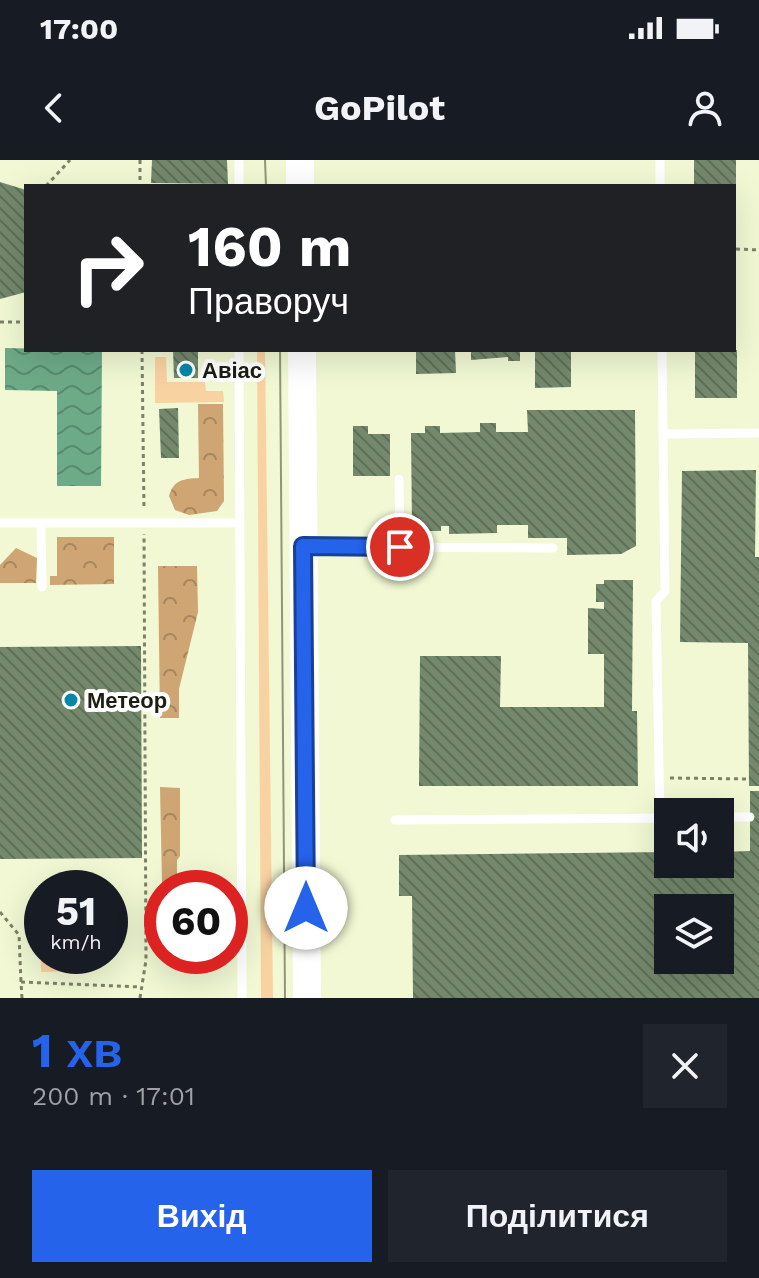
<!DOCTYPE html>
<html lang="uk">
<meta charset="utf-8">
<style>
:root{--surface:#171b24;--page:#20242c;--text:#f1f3f6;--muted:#9ea1a6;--accent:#2563eb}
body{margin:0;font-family:"Work Sans",sans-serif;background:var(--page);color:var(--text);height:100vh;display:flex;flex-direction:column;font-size:30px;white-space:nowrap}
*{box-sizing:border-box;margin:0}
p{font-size:26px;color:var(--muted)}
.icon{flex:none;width:44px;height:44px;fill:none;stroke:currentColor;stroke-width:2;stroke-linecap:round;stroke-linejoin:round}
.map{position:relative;height:838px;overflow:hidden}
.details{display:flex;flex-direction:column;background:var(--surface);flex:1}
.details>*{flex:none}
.hud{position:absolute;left:24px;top:24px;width:712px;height:168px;border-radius:0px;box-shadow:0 8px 32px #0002;background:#202124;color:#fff;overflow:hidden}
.buttons{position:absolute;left:654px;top:638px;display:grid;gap:16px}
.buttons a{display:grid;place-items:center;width:80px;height:80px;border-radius:0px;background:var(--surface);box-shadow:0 8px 32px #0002;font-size:40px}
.speed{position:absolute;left:24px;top:710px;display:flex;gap:16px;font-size:40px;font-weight:700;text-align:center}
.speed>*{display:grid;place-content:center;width:104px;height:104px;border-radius:50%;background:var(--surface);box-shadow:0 8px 32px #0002;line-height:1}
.speed small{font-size:20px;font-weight:400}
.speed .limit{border:12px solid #d22;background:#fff;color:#111}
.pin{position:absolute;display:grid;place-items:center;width:68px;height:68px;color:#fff;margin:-34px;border:4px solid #fff;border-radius:50%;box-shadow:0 2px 8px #0007}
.me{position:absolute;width:88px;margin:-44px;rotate:0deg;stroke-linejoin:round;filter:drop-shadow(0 0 6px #0008)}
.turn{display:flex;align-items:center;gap:28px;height:168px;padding:0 32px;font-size:36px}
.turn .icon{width:104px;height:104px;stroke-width:2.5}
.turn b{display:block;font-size:56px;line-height:68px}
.round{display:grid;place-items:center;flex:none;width:84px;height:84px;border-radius:0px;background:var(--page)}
.summary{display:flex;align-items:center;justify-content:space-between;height:136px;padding:0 32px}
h1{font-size:48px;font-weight:700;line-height:60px;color:var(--accent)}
.button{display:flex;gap:16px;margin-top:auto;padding:16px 32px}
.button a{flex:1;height:92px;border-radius:0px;background:var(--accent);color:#fff;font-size:32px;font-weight:700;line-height:92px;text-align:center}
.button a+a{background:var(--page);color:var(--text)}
.status{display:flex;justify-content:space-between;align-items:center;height:56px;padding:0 40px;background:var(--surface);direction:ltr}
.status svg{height:22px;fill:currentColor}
header{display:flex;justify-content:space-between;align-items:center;height:104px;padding:0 32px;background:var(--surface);font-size:36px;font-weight:700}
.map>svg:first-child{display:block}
.green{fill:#f9d2a2}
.forest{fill:url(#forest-crowns)}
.water{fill:url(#water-waves)}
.building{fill:url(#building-back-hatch);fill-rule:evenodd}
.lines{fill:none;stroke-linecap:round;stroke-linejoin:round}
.path{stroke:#7d8169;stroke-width:3;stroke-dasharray:4 4;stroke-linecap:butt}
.service{stroke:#fff;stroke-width:9}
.primary{stroke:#fff;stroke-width:28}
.tram{stroke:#90957b;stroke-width:2}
.route-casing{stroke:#184099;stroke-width:20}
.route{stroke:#2563eb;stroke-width:14}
.poi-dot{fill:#0687a9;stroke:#fff;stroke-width:3}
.labels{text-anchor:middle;stroke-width:8;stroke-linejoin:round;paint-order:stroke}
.poi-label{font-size:22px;font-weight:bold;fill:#1c1e11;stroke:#fff;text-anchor:start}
</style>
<div class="status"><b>17:00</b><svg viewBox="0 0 49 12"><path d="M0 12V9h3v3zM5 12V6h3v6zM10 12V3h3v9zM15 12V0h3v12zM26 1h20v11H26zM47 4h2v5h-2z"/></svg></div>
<header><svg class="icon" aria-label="back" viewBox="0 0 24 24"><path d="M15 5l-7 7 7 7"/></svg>GoPilot<svg class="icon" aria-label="person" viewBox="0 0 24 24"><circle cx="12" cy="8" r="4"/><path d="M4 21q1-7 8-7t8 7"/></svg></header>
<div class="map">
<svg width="759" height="838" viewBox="0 0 759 838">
<defs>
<pattern id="forest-crowns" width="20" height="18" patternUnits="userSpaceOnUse" patternTransform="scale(2)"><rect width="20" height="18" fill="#cea573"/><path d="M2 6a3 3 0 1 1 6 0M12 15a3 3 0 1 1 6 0" fill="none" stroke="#a6865d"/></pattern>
<pattern id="water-waves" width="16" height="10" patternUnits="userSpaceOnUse" patternTransform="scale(2)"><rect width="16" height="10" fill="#6daa88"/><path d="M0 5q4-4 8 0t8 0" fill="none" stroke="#598a6e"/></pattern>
<pattern id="building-back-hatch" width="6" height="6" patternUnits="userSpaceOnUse" patternTransform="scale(2)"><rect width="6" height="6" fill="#74896c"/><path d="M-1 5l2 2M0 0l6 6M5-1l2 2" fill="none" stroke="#5e6f57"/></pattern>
</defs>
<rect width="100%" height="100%" fill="#f1f8d3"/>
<!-- green -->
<g class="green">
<polygon points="257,190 265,190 273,838 261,838"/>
<polygon points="155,197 166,197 167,222 205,222 206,231 223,231 224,242 155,243"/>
<polygon points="40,769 42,769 42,796 94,796 94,811 41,812"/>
</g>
<!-- forest -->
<g class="forest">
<path d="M198,244H223L224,341L217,351L189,355L175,350L169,336C174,319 184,319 199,318Z"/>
<polygon points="57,377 114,377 114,424 50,425 50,416 57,416"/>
<polygon points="16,388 37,398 36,423 0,423 0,405"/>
<polygon points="158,406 197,406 198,452 179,529 179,558 160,558"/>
<polygon points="160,627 180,628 180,696 177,700 177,723 162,723"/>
</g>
<!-- water -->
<polygon class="water" points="5,188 102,190 101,326 57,326 57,231 5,230"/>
<!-- building -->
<g class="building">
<polygon points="152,0 227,0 228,24 151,23"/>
<rect x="694" y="0" width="42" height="26"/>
<polygon points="0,22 26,30 26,132 0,139"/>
<polygon points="173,190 198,190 198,218 174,218"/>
<polygon points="416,190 455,190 456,213 416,214"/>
<polygon points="471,190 520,190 520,201 508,201 508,197 471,200"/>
<polygon points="535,190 571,190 571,227 535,228"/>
<rect x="695" y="190" width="42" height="48"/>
<polygon points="178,248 179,298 161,298 159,249"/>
<polygon points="527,250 635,250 636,386 621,394 567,395 567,378 528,378 528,365 497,365 497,373 449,374 449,366 441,366 441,371 425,371 425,366 412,366 411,273 425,273 425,266 440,266 440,273 480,272 480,263 496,263 496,272 528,272"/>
<polygon points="353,266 368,266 368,274 390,274 390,316 353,316"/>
<polygon points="756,310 755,397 759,397 759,626 749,626 748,483 680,482 682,311"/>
<polygon points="604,420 633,420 632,551 637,551 638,626 419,626 420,496 501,496 500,547 604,547 604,494 588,494 588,448 604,449 604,442 596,442 596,424 604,424"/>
<polygon points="141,486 142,698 0,699 0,487"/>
<path d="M750,631H759V838H413L412,736H399V695L668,692V704H720V692L750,691ZM668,748H720V800H668Z"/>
</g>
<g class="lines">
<!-- path -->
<g class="path">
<polyline points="140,0 140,26"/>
<polyline points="46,26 70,0"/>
<polyline points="736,89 759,90"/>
<polyline points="0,162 26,162"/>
<polyline points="142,190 144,350"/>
<polyline points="670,618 749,619"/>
<polyline points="0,752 19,775 21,822"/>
<polyline points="22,838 21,822 140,827"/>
<polyline points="140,838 146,800 144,374"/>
</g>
<!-- service -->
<g class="service">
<polyline points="660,0 660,26"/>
<polyline points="239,26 239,0"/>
<polyline points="239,190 242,838"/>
<polyline points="663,274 759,273"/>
<polyline points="399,319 400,387"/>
<polyline points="0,363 240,363"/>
<polyline points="41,363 42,427"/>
<polyline points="309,387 553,388"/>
<polyline points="720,657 750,657"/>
<polyline points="660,659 656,441 665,431 662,190"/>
<polyline points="395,660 668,658"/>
</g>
<!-- primary -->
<g class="primary">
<polyline points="300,0 300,26"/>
<polyline points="302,190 307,838"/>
</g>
<!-- tram -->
<g class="tram">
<polyline points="265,0 266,26"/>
<polyline points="280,190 285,838"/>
</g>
</g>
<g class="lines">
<defs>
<polyline id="route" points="306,748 303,386 400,387"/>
</defs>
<!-- route casing -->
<use href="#route" class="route-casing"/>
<!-- route -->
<use href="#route" class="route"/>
</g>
<!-- markers -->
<g class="poi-dot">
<circle cx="186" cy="210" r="8"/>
<circle cx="71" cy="540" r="8"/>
</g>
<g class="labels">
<!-- poi labels -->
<g class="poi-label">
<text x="202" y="218">Авіас</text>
<text x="87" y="548">Метеор</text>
</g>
</g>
</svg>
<div class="buttons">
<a><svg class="icon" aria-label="sound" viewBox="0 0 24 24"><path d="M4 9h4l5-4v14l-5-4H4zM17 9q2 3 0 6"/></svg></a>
<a><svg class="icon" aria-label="layers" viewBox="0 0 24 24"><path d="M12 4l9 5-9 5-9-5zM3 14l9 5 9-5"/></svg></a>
</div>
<div class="speed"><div>51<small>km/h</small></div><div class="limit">60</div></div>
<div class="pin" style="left:400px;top:387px;background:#d93025"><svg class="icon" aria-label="arrive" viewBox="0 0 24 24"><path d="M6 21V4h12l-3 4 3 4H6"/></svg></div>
<svg class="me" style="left:306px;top:748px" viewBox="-20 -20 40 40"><circle r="19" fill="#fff"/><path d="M0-13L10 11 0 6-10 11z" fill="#2563eb"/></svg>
<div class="hud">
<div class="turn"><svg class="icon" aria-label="right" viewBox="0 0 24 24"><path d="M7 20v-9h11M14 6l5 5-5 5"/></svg><div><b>160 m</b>Праворуч</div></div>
</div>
</div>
<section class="details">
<div class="summary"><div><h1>1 хв</h1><p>200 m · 17:01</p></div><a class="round"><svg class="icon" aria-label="close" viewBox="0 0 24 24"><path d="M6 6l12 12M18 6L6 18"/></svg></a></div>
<div class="button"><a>Вихід</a><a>Поділитися</a></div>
</section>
